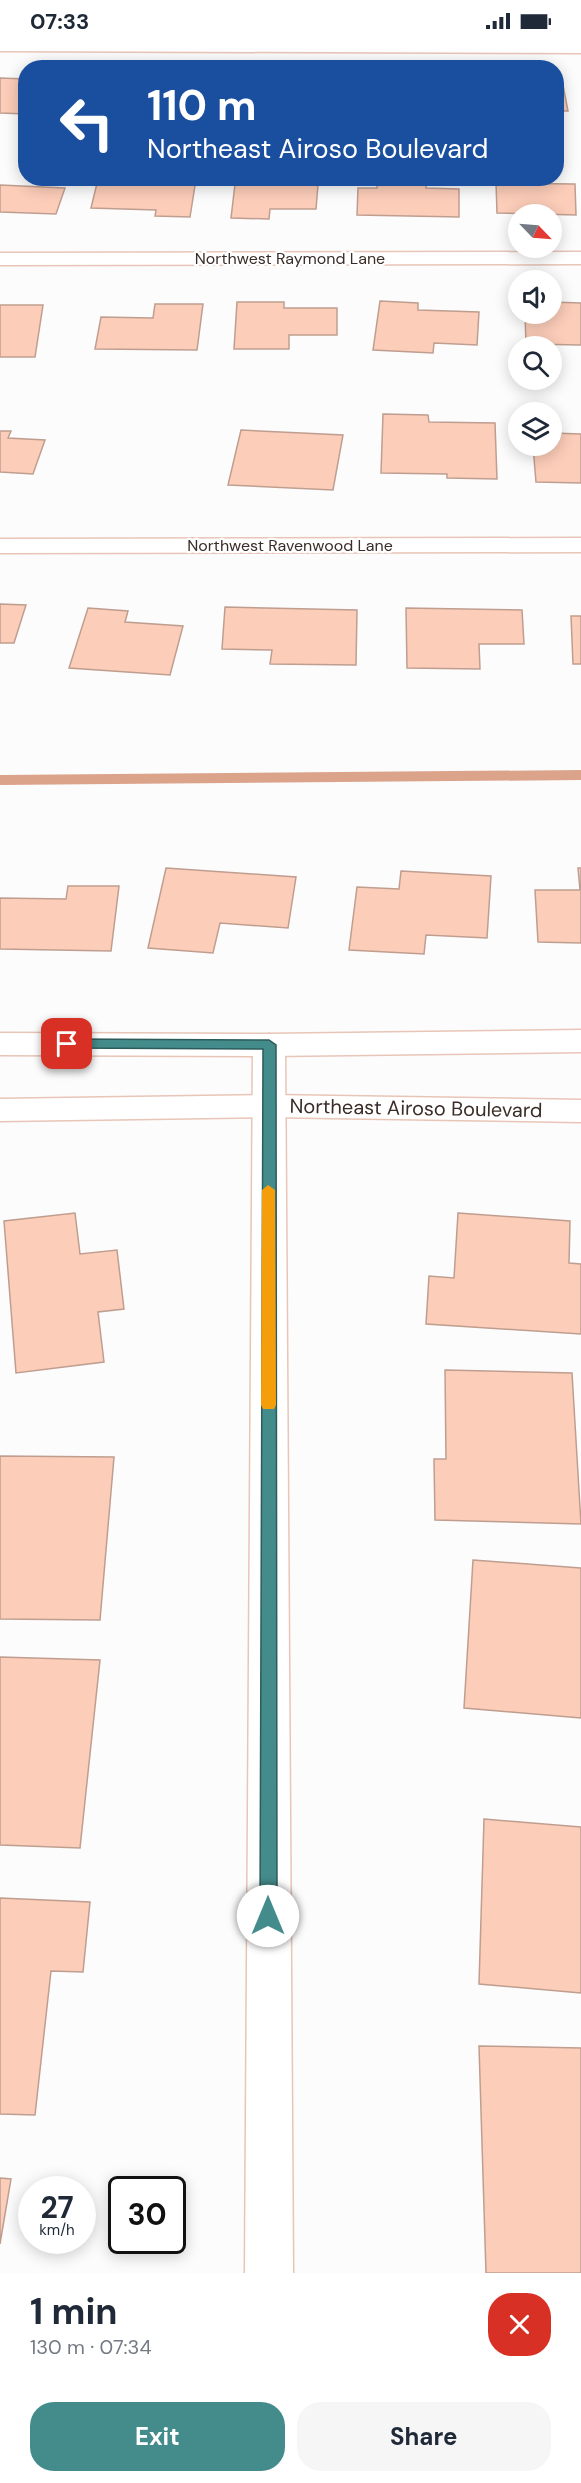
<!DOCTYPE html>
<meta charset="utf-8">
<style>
:root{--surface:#fff;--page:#f6f6f7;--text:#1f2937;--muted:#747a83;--accent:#448c8b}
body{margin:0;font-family:"DM Sans",sans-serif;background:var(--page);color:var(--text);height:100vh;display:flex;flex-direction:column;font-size:22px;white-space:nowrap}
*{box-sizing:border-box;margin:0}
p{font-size:20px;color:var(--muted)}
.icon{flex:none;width:33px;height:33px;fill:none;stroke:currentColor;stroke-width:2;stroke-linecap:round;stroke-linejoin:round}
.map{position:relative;height:2231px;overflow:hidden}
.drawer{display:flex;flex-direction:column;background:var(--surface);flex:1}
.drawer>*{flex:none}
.hud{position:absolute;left:18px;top:18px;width:546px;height:126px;border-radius:24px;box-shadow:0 3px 15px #0003;background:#1a4fa0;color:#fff;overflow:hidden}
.needle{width:39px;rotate:115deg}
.tools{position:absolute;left:508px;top:162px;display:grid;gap:12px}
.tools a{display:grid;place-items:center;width:54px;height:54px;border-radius:50%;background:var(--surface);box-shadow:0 3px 15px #0003;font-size:30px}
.speed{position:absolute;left:18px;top:2134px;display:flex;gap:12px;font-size:30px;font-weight:700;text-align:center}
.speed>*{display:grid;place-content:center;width:78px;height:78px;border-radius:50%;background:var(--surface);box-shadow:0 3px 15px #0003;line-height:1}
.speed small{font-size:15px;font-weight:400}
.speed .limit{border:3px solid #111;border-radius:9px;background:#fff;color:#111}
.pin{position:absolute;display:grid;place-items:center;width:51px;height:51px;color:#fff;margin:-26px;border-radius:12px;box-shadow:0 3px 9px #0006}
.me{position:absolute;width:66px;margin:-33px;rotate:0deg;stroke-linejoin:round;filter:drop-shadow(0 0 4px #0008)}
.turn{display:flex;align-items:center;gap:21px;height:126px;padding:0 30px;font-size:27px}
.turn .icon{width:78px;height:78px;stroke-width:2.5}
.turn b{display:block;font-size:42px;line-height:51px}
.round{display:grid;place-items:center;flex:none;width:63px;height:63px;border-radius:24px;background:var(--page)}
.headline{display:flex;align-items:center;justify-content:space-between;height:102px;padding:0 30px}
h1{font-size:36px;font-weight:700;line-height:45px}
.action{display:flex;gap:12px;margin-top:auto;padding:12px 30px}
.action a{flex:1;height:69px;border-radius:24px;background:var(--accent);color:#fff;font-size:24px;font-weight:700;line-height:69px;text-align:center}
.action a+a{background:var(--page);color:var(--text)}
.status{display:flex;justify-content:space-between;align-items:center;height:42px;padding:0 30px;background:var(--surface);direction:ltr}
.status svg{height:16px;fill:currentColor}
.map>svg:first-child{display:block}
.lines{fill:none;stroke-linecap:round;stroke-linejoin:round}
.stream{fill:#dca38b;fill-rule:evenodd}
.building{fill:#fccdb9;stroke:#bf9e90;stroke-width:1.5}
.minor-casing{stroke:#e8c5b7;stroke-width:3}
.secondary-casing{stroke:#e8c5b7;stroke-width:3}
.minor{fill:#fff;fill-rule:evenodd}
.secondary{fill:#fff;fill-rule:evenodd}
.route{fill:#448c8b;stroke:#2c5b5a;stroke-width:1.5}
.slow{fill:#f59e0b}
.labels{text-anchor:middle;stroke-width:4.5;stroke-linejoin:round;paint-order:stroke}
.far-street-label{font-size:16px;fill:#3a2c27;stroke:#fff}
.street-label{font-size:20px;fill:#3a2c27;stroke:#fff}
</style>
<div class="status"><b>07:33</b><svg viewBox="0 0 49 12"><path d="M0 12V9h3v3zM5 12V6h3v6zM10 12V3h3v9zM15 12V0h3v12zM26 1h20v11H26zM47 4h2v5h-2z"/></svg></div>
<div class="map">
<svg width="581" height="2231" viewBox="0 0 581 2231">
<rect width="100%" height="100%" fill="#fcfcfc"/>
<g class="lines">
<!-- stream -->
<polygon class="stream" points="581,728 581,738 0,743 0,733"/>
</g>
<!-- building -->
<g class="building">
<polygon points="0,36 26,37 26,72 0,71"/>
<polygon points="556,38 562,38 568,69 556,69"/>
<polygon points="98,137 196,137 190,175 155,174 156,168 91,166"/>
<polygon points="377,139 427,140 426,146 459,147 459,175 357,173 358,146 377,146"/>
<polygon points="496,141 575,142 576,173 497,171"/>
<polygon points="235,142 318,143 316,167 270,167 269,177 231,176"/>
<polygon points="0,143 65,146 56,172 0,170"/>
<polygon points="380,259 418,261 418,268 479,270 477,303 434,301 433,311 373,308"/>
<polygon points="237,260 284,260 284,266 337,266 337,293 289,293 289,307 234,307"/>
<polygon points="552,260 581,261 581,303 526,302 525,272 552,272"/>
<polygon points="155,262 203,262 197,308 95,307 101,275 153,276"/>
<polygon points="0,263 43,263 35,315 0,315"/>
<polygon points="383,372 428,373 429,380 495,381 497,437 447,436 447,432 381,431"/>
<polygon points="241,388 343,393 333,448 228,443"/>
<polygon points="0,389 11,389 8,396 45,398 33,432 0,430"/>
<polygon points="552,391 581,392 581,441 536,440 533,404 552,404"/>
<polygon points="0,562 26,563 14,601 0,601"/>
<polygon points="225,565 357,568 356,623 270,622 272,608 222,607"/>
<polygon points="88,566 128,569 125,580 183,584 170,633 69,626"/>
<polygon points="406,566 522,568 524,602 479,602 480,627 407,626"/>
<polygon points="571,574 581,574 581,622 573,622"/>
<polygon points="166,826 296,835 288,886 220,881 213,911 148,906"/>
<polygon points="578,826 581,826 581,901 538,900 535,848 580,848"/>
<polygon points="401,829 491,834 487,896 426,893 424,912 349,908 357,845 399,847"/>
<polygon points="68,844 119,844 111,909 0,907 0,856 66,857"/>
<polygon points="75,1171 80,1212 117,1208 124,1267 98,1270 104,1320 16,1331 4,1179"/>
<polygon points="458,1171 570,1179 569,1221 581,1222 581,1292 426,1282 429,1234 454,1236"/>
<polygon points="445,1328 572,1331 581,1482 435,1478 434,1417 446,1417"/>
<polygon points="0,1414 114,1415 100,1578 0,1577"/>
<polygon points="473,1518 581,1526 581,1676 464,1666"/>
<polygon points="0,1615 100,1618 80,1806 0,1803"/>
<polygon points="484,1777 581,1785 581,1951 479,1942"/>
<polygon points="0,1856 90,1860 83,1930 51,1929 35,2073 0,2072"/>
<polygon points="479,2004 581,2006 581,2231 486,2231"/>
<polygon points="0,2136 11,2137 0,2202"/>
</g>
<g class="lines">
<defs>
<g id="minor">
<polygon points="0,0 581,0 581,11 0,9"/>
<polygon points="581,210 581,222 0,223 0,211"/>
<polygon points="581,496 581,510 0,511 0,497"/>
<polygon points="269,992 280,995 285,1003 293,2231 245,2231 253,1003 258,995"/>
</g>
<g id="secondary">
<polygon points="581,988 581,1010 269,1014 0,1013 0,991 269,992"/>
<polygon points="269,1053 581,1058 581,1080 269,1075 0,1079 0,1057"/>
</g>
</defs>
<!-- minor casing -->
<use href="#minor" class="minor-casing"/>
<!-- secondary casing -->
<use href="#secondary" class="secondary-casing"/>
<!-- minor -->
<use href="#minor" class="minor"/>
<!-- secondary -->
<use href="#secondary" class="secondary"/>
</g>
<!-- route -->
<polygon class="route" points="67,997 269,998 276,1003 277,1874 275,1880 268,1882 262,1880 260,1874 263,1007 67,1006 61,1002"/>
<!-- slow -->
<polygon class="slow" points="268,1143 275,1148 276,1363 274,1367 263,1367 261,1363 262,1148"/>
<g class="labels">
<!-- far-street labels -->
<g class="far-street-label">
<text x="290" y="222">Northwest Raymond Lane</text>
<text x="290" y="509">Northwest Ravenwood Lane</text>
</g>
<!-- street labels -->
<g class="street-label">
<text transform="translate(416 1066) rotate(1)" y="7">Northeast Airoso Boulevard</text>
</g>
</g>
</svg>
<div class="tools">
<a><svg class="needle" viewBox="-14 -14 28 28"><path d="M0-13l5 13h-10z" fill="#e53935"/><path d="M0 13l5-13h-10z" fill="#747a83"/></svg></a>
<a><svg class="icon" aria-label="sound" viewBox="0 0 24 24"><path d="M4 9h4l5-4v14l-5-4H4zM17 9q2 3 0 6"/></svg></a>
<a><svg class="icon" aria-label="search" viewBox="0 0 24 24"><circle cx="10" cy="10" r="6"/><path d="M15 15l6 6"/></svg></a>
<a><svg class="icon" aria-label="layers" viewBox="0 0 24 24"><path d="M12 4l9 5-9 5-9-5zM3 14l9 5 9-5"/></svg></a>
</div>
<div class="speed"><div>27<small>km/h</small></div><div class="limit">30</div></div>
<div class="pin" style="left:67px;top:1002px;background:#d93025"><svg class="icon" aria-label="arrive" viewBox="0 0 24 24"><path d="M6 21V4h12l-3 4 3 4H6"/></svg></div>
<svg class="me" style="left:268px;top:1874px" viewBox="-20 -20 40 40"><circle r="19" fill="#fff"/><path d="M0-13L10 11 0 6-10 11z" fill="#448c8b"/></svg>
<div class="hud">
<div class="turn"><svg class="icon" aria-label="left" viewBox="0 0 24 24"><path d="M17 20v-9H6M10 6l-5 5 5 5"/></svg><div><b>110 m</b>Northeast Airoso Boulevard</div></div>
</div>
</div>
<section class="drawer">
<div class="headline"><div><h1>1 min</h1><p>130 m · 07:34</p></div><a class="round" style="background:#d93025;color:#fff"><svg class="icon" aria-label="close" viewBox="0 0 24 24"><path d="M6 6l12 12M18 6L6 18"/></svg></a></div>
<div class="action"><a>Exit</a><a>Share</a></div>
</section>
